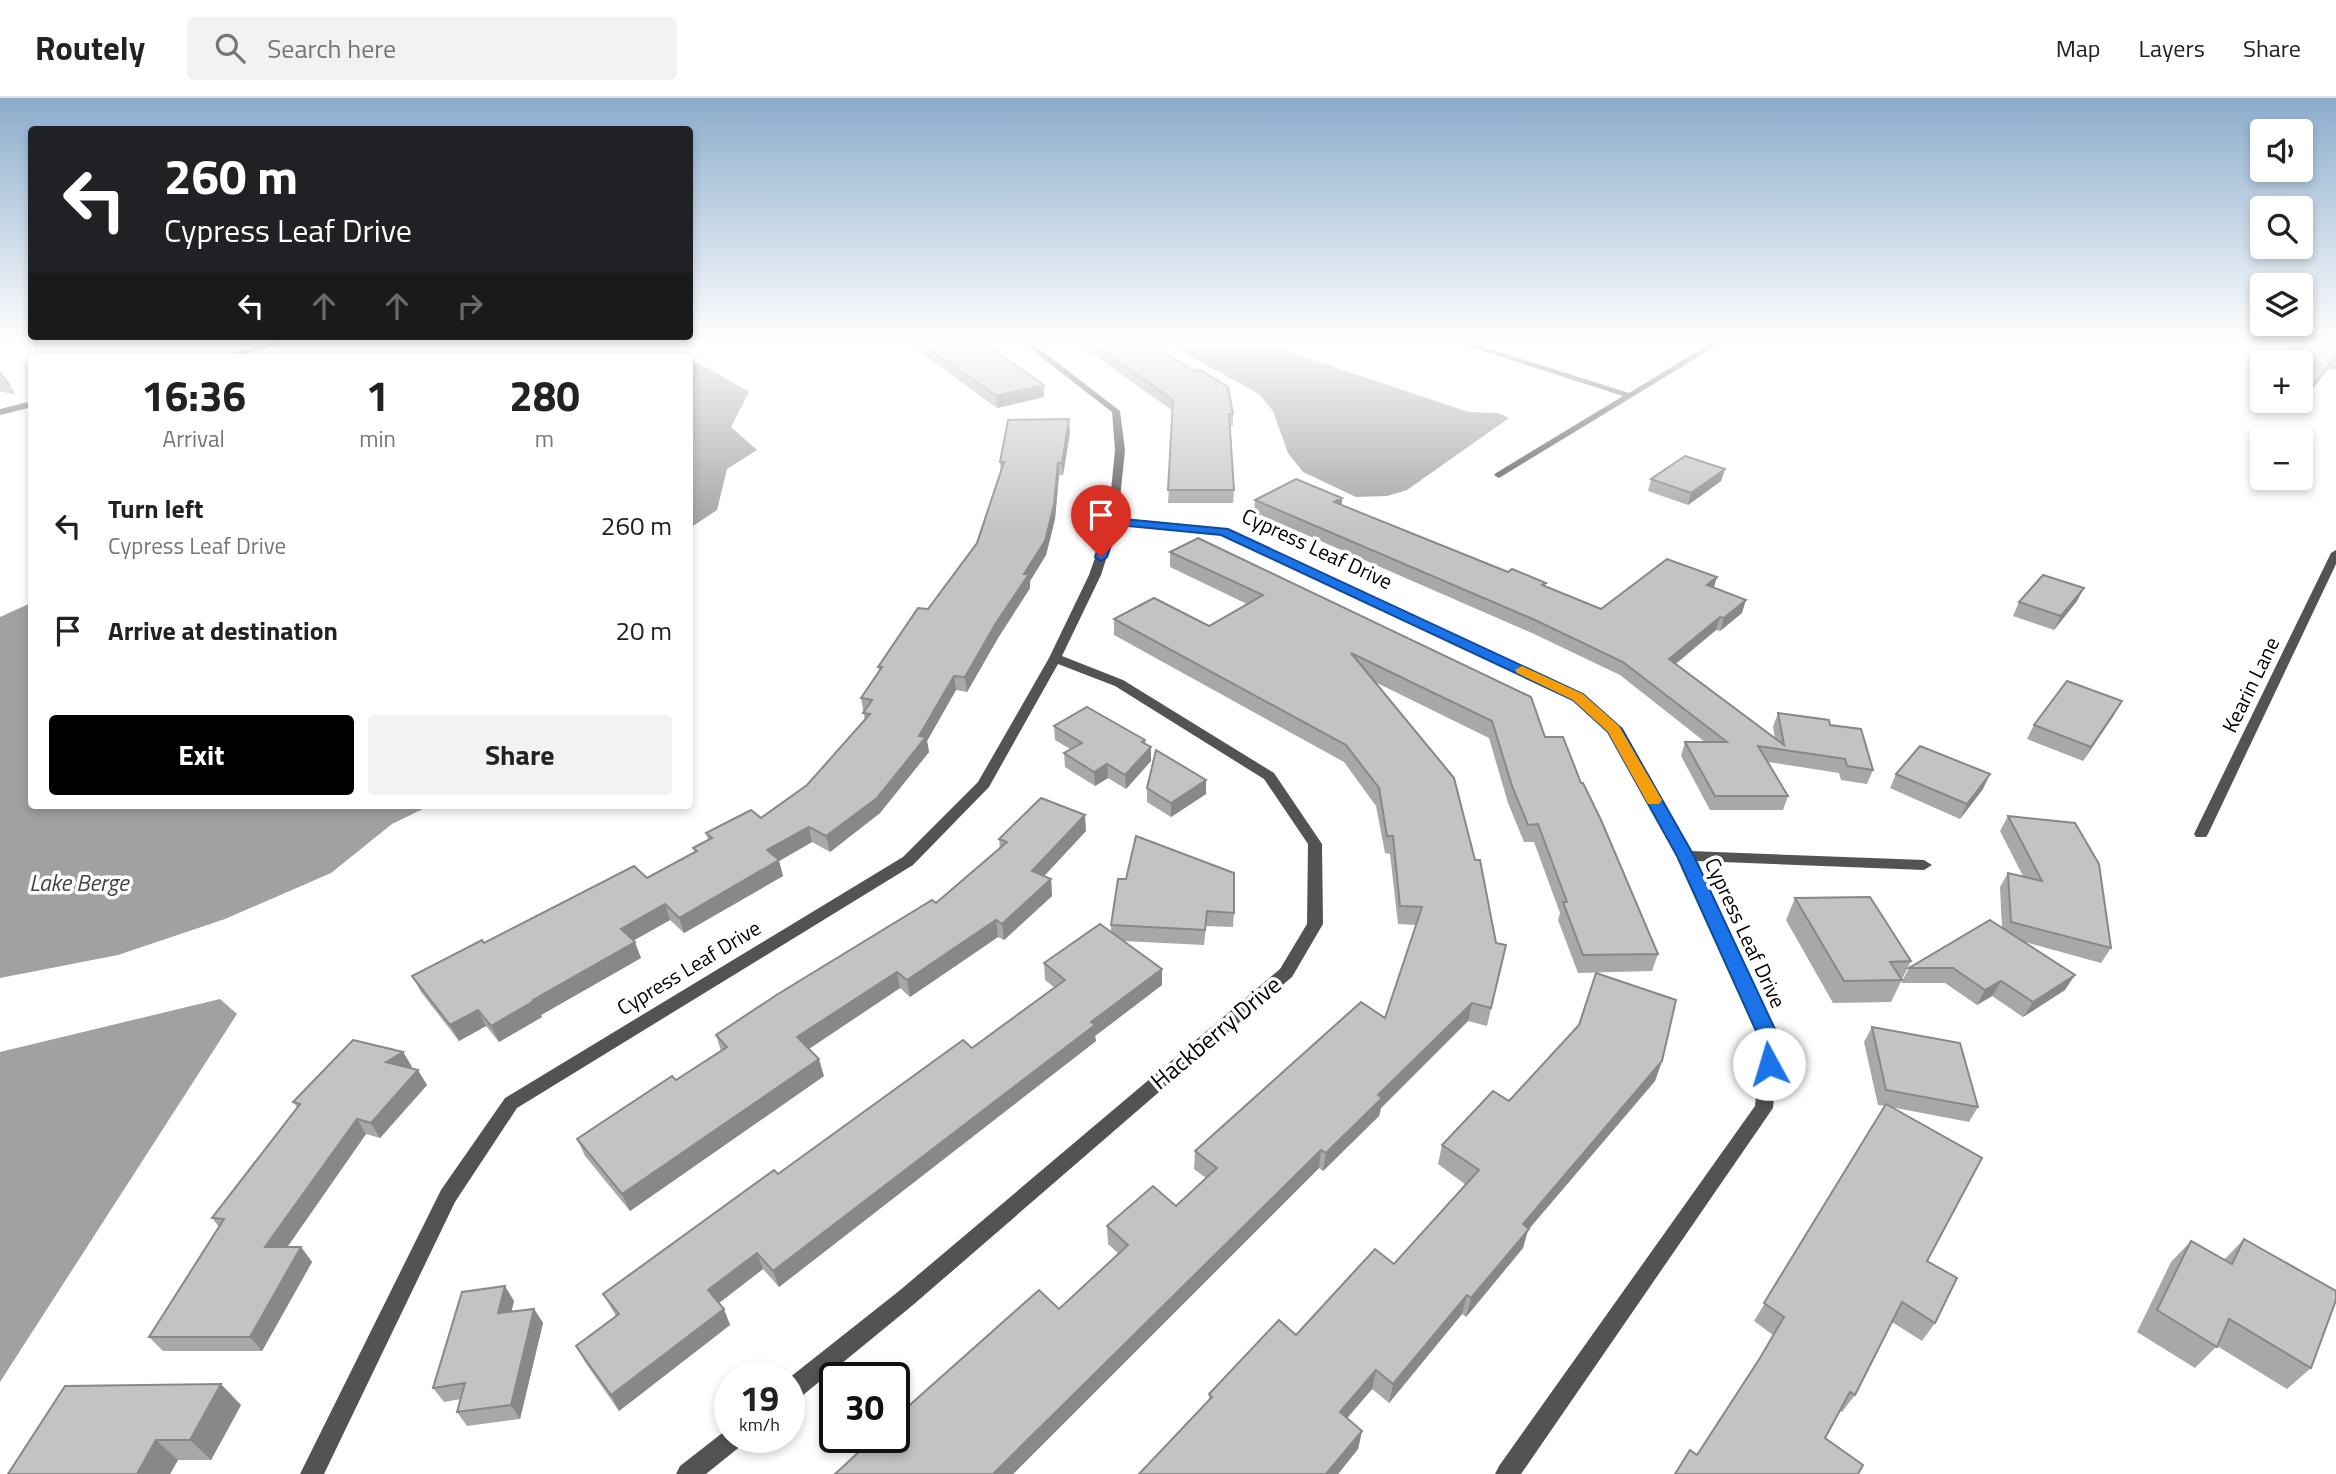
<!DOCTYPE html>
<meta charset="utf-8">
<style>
:root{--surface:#fff;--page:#f2f2f2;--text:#222;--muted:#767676;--line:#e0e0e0;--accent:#000}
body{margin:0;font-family:"Titillium Web",sans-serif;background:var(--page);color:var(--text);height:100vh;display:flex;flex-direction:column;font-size:26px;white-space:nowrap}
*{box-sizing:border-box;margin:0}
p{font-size:23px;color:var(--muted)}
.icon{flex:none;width:38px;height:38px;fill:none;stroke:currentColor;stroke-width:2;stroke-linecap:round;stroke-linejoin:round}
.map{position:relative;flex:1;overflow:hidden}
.sheet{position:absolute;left:28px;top:256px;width:665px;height:455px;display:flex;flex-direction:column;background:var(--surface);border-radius:7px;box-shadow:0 4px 10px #0003}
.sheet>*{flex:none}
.top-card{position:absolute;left:28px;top:28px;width:665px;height:214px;border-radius:7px;box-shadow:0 4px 10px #0003;background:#202124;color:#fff;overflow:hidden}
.controls{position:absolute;left:2250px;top:21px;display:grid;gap:14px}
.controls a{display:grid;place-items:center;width:63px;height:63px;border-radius:7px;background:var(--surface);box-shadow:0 4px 10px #0003;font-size:35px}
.speed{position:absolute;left:714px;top:1264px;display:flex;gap:14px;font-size:35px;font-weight:700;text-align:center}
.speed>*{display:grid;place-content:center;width:91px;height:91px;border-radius:50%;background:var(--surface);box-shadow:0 4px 10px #0003;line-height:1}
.speed small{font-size:18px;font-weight:400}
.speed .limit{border:4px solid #111;border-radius:10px;background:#fff;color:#111}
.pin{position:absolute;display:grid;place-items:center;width:60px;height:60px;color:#fff;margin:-72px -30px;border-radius:50% 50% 50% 0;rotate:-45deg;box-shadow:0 0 7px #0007}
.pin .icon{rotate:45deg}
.me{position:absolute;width:77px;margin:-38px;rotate:354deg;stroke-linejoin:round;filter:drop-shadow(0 0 5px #0008)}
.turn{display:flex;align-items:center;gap:24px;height:147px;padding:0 21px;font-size:32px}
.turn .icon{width:91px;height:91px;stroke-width:2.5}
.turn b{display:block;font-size:49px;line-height:60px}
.lanes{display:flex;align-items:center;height:66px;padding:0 21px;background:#0003;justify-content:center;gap:35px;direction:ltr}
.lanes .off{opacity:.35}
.eta{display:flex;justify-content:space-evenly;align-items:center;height:119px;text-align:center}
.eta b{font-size:42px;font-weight:700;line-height:49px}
.action{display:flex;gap:14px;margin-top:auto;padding:14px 21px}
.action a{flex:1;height:80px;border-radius:7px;background:var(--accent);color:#fff;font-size:28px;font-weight:700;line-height:80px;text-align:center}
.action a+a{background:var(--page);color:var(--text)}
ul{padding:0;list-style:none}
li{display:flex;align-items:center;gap:21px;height:105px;padding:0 21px}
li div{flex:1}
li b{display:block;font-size:26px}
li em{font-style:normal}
header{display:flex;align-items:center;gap:42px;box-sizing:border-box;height:98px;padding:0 35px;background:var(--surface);border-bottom:2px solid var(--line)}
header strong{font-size:33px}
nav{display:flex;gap:38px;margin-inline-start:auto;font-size:24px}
.search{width:490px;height:63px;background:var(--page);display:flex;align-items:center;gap:18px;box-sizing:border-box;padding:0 24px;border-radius:7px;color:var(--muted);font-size:26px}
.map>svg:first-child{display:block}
.water{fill:#a1a1a1}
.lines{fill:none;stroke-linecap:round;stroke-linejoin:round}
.minor{fill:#535353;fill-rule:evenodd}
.wall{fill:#a8a8a8}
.shaded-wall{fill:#888}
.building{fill:#c3c3c3;stroke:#888;stroke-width:2}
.route{fill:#1a73e8;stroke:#114b97;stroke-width:2}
.slow{fill:#f59e0b}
.labels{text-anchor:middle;stroke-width:7;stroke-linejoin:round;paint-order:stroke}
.street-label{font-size:21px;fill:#000;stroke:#fff}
.water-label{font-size:23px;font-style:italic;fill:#424242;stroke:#fff}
.near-street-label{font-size:24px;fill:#000;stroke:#fff}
</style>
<header>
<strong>Routely</strong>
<div class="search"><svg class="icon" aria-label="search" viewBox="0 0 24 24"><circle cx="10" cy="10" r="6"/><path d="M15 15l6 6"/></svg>Search here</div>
<nav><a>Map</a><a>Layers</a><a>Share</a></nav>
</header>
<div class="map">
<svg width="2336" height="1376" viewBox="0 0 2336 1376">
<rect width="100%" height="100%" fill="#fff"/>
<!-- water -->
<g class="water">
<polygon points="1168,242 1279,242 1292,255 1469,314 1498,315 1509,320 1407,392 1387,398 1356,399 1303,374 1288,355 1273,313 1259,296 1186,256"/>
<polygon points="690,263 706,269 749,294 731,329 757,352 727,371 717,412 690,430"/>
<polygon points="31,505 32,707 431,707 392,726 331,775 225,821 118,857 0,880 0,519"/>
<polygon points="220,901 237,916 0,1284 0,954"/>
</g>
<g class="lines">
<!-- minor -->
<g class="minor">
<polygon points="281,242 296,242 233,259 219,259"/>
<polygon points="1019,242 1028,242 1120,313 1125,352 1118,420 1228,431 1583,596 1621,631 1690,753 1924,762 1932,767 1924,772 1695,763 1780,944 1773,1010 1521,1376 1495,1376 1499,1368 1755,1008 1762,944 1678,758 1609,633 1573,602 1222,436 1117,427 1101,477 1062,558 1123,582 1274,675 1322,746 1323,826 1292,879 913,1207 797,1302 789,1305 789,1280 899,1193 1280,871 1307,826 1308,746 1264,681 1115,588 1058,566 989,689 913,767 517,1010 455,1104 324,1376 300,1376 441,1092 505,1000 903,759 978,684 1049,560 1089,477 1108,423 1115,352 1112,314"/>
<polygon points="1449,242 1462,242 1629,295 1716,242 1726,242 1499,380 1494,377 1496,375 1623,298"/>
<polygon points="32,303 32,309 0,317 0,311"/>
<polygon points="2336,452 2336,466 2208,736 2206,739 2196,739 2194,736 2331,455"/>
<polygon points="730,1329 730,1339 745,1339 742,1347 706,1376 676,1376 680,1368"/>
</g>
</g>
<!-- wall -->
<g class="wall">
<polygon points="912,242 982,242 982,245 1044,299 997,310 912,248"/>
<polygon points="1073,242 1144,242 1233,316 1233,328 1230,328 1234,392 1233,405 1168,405 1173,313"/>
<polygon points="2336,242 2336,269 2334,272 2328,271 2298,309 2270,303 2301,303 2301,264"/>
<polygon points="0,275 9,286 16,297 0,293"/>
<polygon points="2263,293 2263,301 2259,300"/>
<polygon points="1070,334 1063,377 1059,377 1055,421 1046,457 1030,483 1030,490 998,540 967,594 956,592 927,643 929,654 880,715 830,754 812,744 779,763 783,778 684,835 670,822 633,843 641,860 541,917 542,919 499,944 486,928 459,943 421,894 412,878 484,845 647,780 695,754 693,750 708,742 706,735 761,720 807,687 865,623 861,600 879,573 878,569 928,511 977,445 1001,375 1000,364"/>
<polygon points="1725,371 1721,383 1688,407 1648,393 1651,381"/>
<polygon points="1342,400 1342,407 1601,511 1714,490 1742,515 1720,533 1716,532 1676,566 1775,640 1773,629 1778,615 1830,627 1873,672 1867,686 1841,682 1839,675 1768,664 1788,698 1783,712 1710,712 1681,658 1685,644 1705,644 1620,577 1532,535 1254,414 1255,402"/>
<polygon points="1198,440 1545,639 1581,685 1658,856 1652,873 1578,875 1558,822 1560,815 1534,744 1524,744 1508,705 1489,640 1375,584 1496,845 1506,847 1487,928 1468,923 1381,1010 1379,1018 1323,1073 1319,1070 1013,1376 835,1376 1059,1211 1119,1156 1108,1146 1107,1128 1176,1108 1206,1080 1194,1071 1195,1053 1385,920 1416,827 1398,826 1390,756 1385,755 1376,708 1344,664 1114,537 1114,521 1209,528 1247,506 1170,469 1170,454"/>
<polygon points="2077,503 2054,532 2013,518 2019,504"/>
<polygon points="2114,617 2083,663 2027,641 2034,627"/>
<polygon points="1054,628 1145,645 1151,663 1126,691 1108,680 1095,688 1065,669 1064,655 1070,651 1055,642"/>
<polygon points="1896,676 1983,691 1960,721 1890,690"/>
<polygon points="1206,682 1206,696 1171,719 1147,704 1147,690"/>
<polygon points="2008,718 2111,850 2101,865 2025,844 2065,892 2023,919 1992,898 1977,907 1945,885 1901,885 1909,870 2002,830 2000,789 2008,775 2023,778 2000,733"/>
<polygon points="1086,733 1044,778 1051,781 1052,798 1004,842 998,839 910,899 900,890 809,951 824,978 630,1113 585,1058 577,1041 676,982 721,953 716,937 936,805 1000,750 999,741"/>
<polygon points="1118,781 1234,815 1233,829 1206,828 1204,847 1123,843 1162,871 1162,887 1095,938 1096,943 779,1189 763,1171 719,1205 730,1227 619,1313 585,1264 576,1248 616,1218 603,1196 778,1076 972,950 1055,890 1045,882 1044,865 1111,834 1111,827"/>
<polygon points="1795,800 1911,863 1891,904 1833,905 1786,822"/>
<polygon points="1872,929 1978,1009 1969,1024 1891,1009 1927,1163 1935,1225 1922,1243 1892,1224 1855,1297 1842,1314 1840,1313 1825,1340 1697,1357 1760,1260 1773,1237 1754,1223 1885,1008 1878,1007 1864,944"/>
<polygon points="403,954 412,969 410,970 427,987 380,1040 366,1036 287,1149 301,1149 312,1164 262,1253 163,1253 149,1239 219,1129 212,1120 297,1009 293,1004"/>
<polygon points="1662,963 1655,983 1528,1132 1523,1150 1466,1219 1462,1216 1389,1305 1372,1291 1347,1320 1362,1333 1358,1351 1338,1376 1139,1376 1209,1302 1209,1296 1296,1237 1394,1166 1466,1087 1438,1066 1442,1047 1509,1003"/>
<polygon points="2244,1141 2311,1270 2287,1291 2217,1248 2195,1270 2137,1234 2171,1164 2191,1143 2224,1162"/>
<polygon points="514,1203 511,1214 534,1211 543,1225 520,1321 467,1328 457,1314 461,1301 444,1304 433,1290"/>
<polygon points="241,1307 211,1362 178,1362 170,1376 8,1376"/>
</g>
<!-- shaded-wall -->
<g class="shaded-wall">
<polygon points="2334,260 2328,271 2298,309 2304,298"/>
<polygon points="1044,287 1044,299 997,310 996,298"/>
<polygon points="1069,321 1070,334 1063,377 1062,365"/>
<polygon points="1058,365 1059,377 1055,421 1046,457 1030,483 1030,490 998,540 967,594 965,579"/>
<polygon points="1725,371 1721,383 1688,407 1691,395"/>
<polygon points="1342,400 1341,412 1334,404"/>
<polygon points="1717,479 1713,492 1707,487"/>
<polygon points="2084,490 2077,503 2054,532 2061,518"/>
<polygon points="1746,502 1742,515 1720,533 1724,520"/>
<polygon points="1720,519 1716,532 1665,574 1669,561"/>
<polygon points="954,578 956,592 927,643 929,654 880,715 830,754 826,738 919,638"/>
<polygon points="2122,603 2114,617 2083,663 2091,649"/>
<polygon points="1145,642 1145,656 1151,649 1151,663 1126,691 1125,677 1142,644"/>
<polygon points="1107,666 1108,680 1095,688 1094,674"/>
<polygon points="1990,676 1983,691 1960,721 1967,706"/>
<polygon points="1206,682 1206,696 1171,719 1171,705"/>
<polygon points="1085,717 1086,733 1034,789 1032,773"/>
<polygon points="809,729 812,744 779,763 783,778 684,835 679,820 767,752"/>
<polygon points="1051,781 1052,798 1004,842 1002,826"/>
<polygon points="665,806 670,822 627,846 621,831"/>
<polygon points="996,822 998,839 910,899 907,882"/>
<polygon points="635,844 641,860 541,917 542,919 499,944 491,928 533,902"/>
<polygon points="1162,871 1162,887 1095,938 1096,943 779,1189 773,1173 1091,924"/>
<polygon points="897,874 900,890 801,956 797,939"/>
<polygon points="2075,877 2065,892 2023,919 2033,904"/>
<polygon points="2001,883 1992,898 1977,907 1985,892"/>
<polygon points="1472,905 1468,923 1381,1010 1379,1018 1323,1073 1326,1055 1378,997"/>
<polygon points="478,912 486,928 459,943 450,927"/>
<polygon points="403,954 412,969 395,979 386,964"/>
<polygon points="819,961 824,978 630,1113 622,1096"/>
<polygon points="1662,963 1655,983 1528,1132 1523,1150 1466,1219 1471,1200 1523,1126"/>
<polygon points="418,972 427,987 380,1040 371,1025"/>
<polygon points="357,1021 366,1036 277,1164 265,1149"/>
<polygon points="1321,1052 1319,1070 1013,1376 993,1376"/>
<polygon points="301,1149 312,1164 262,1253 250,1239"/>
<polygon points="757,1155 763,1171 715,1208 708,1192"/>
<polygon points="505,1188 514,1203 507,1230 498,1215"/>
<polygon points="1467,1197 1462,1216 1389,1305 1393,1286"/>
<polygon points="534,1211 543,1225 520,1321 511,1307"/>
<polygon points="724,1211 730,1227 619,1313 611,1297"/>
<polygon points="1376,1272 1372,1291 1337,1332 1340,1314"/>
<polygon points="221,1286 241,1307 211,1362 190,1342"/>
<polygon points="1362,1333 1358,1351 1338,1376 1326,1376"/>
<polygon points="156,1342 178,1362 170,1376 137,1376"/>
</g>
<!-- building -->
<g class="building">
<polygon points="917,242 979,242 1044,287 996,298"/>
<polygon points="1087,242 1144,242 1168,257 1195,273 1200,272 1228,289 1233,316 1229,316 1234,392 1168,392 1173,302"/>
<polygon points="2300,242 2336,242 2336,261 2334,260 2304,298 2301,298 2301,264 2284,264"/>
<polygon points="0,275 9,286 0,283"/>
<polygon points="1069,321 1062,365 1058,365 1054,407 1045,443 1024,476 1029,476 996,525 965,579 954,578 919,638 926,639 877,700 826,738 809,729 767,752 779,762 679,820 665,806 621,831 635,844 533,902 534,903 491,928 478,912 450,927 412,878 482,842 484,845 634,768 647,780 697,753 693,750 712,740 706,735 751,712 761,720 807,687 870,616 863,615 872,602 861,600 882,569 878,569 918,510 928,511 977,445 1004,364 1000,364 1008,322"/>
<polygon points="1685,358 1725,371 1691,395 1651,381"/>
<polygon points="1296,381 1342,400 1334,404 1508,474 1512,471 1546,485 1542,487 1601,511 1667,461 1717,479 1707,487 1746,502 1724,520 1720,519 1669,561 1784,647 1778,615 1829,622 1830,627 1861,631 1873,672 1847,668 1845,661 1758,648 1788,698 1715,698 1685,644 1727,644 1623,564 1535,522 1255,402"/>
<polygon points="1198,440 1531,599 1545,639 1563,639 1581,685 1583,685 1601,722 1658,856 1583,857 1563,804 1567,804 1538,726 1528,727 1512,688 1492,623 1351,555 1454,680 1475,762 1480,762 1496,845 1506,847 1491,910 1472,905 1378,997 1382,1000 1326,1055 1321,1052 993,1376 835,1376 875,1339 894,1339 894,1321 1039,1192 1059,1211 1128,1147 1107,1128 1153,1088 1176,1108 1217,1070 1195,1053 1361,904 1385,920 1422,809 1400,808 1393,738 1387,738 1379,690 1346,647 1114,521 1154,500 1209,528 1263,497 1170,454"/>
<polygon points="2043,477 2084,490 2061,518 2019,504"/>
<polygon points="2067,583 2122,603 2091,649 2034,627"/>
<polygon points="1087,609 1145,642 1142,644 1151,649 1125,677 1107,666 1094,674 1064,655 1082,645 1054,628"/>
<polygon points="1920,648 1990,676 1967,706 1896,676"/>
<polygon points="1156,652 1206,682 1171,705 1147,690"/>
<polygon points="1041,700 1085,717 1032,773 1051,781 1002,826 996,822 907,882 897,874 797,939 819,961 622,1096 577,1041 672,978 676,982 727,949 716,937 778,896 932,802 936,805 1007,744 999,741"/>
<polygon points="2008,718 2075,725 2099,766 2111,850 2011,824 2008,775 2042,783"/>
<polygon points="1136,738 1234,775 1234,815 1207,813 1205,832 1111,827 1118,781 1126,781"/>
<polygon points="1870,799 1911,863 1890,864 1902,882 1844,883 1795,800"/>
<polygon points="1990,822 2075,877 2033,904 2001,883 1985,892 1953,870 1909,870"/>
<polygon points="1100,826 1162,871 1091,924 1095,927 773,1173 757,1155 708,1192 724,1211 611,1297 576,1248 619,1216 603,1196 774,1072 778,1076 963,942 972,950 1065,882 1044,865"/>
<polygon points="1596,875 1676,902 1662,963 1523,1126 1529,1131 1471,1200 1467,1197 1393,1286 1376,1272 1340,1314 1362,1333 1326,1376 1139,1376 1212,1299 1209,1296 1279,1222 1296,1237 1375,1151 1394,1166 1479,1072 1442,1047 1493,993 1509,1003 1579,927"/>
<polygon points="1872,929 1960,945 1978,1009 1886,992"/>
<polygon points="353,942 403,954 386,964 418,972 371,1025 357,1021 265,1149 301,1149 250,1239 149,1239 224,1121 212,1120 300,1006 293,1004"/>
<polygon points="1886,1006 1982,1060 1927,1163 1957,1180 1935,1225 1902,1204 1855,1297 1850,1294 1825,1340 1863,1367 1858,1376 1675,1376 1690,1352 1697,1357 1760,1260 1784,1219 1764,1205"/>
<polygon points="2244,1141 2336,1193 2336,1202 2311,1270 2229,1221 2217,1249 2157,1212 2191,1143 2232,1166"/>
<polygon points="505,1188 498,1215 534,1211 511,1307 457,1314 465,1285 433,1290 462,1194"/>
<polygon points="221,1286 190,1342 156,1342 137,1376 8,1376 65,1288"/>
</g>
<!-- sky -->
<linearGradient id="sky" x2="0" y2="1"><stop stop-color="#8baccc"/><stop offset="0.56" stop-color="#fff"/><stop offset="1" stop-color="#fff" stop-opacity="0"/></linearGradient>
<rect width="2336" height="435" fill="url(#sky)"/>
<!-- route -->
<polygon class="route" points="1113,420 1228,431 1583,596 1622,631 1694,758 1781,944 1776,972 1769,974 1762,972 1759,966 1761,944 1677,758 1608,634 1573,602 1221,437 1118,427 1107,459 1101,463 1097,461 1095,459 1107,423"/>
<!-- slow -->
<polygon class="slow" points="1522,568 1583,596 1619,628 1662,702 1659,706 1648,706 1608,634 1573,602 1517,575 1515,572"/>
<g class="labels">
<!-- street labels -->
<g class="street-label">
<text transform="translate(1317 451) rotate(25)" y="7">Cypress Leaf Drive</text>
<text transform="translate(2251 587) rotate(-64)" y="7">Kearin Lane</text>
<text transform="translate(1745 835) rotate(65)" y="7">Cypress Leaf Drive</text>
<text transform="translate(689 870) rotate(-31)" y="7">Cypress Leaf Drive</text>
</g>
<!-- water labels -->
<g class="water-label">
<text x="79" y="793">Lake Berge</text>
</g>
<!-- near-street labels -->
<g class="near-street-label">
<text transform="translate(1216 935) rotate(-40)" y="8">Hackberry Drive</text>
</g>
</g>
</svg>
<div class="controls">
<a><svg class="icon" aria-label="sound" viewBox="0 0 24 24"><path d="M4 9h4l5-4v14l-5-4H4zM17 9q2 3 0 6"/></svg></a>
<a><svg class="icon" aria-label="search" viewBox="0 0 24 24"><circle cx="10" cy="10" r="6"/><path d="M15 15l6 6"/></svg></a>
<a><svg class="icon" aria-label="layers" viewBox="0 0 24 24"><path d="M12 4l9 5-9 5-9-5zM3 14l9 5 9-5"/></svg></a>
<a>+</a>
<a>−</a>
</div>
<div class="speed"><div>19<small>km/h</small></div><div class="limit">30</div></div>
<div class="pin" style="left:1101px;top:459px;background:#d93025"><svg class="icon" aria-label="arrive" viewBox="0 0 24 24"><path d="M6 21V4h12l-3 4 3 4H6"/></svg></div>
<svg class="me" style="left:1769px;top:966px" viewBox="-20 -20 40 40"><circle r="19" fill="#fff"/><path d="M0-13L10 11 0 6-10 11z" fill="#1a73e8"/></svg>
<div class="top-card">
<div class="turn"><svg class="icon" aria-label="left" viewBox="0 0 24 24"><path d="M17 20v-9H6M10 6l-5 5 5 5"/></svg><div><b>260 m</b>Cypress Leaf Drive</div></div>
<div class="lanes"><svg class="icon" aria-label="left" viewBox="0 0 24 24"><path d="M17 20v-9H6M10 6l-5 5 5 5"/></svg><svg class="icon off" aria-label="ahead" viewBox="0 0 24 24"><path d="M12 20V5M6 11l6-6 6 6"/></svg><svg class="icon off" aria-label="ahead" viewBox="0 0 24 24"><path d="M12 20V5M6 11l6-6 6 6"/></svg><svg class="icon off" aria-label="right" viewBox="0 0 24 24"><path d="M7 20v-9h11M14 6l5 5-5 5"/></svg></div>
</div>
<section class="sheet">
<div class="eta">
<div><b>16:36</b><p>Arrival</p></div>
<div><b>1</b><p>min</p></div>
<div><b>280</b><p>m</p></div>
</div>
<ul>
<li><svg class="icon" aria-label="left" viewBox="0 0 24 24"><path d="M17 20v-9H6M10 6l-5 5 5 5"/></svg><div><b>Turn left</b><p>Cypress Leaf Drive</p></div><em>260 m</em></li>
<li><svg class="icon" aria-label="arrive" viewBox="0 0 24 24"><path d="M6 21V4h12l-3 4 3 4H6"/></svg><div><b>Arrive at destination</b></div><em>20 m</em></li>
</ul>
<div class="action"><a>Exit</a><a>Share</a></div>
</section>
</div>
